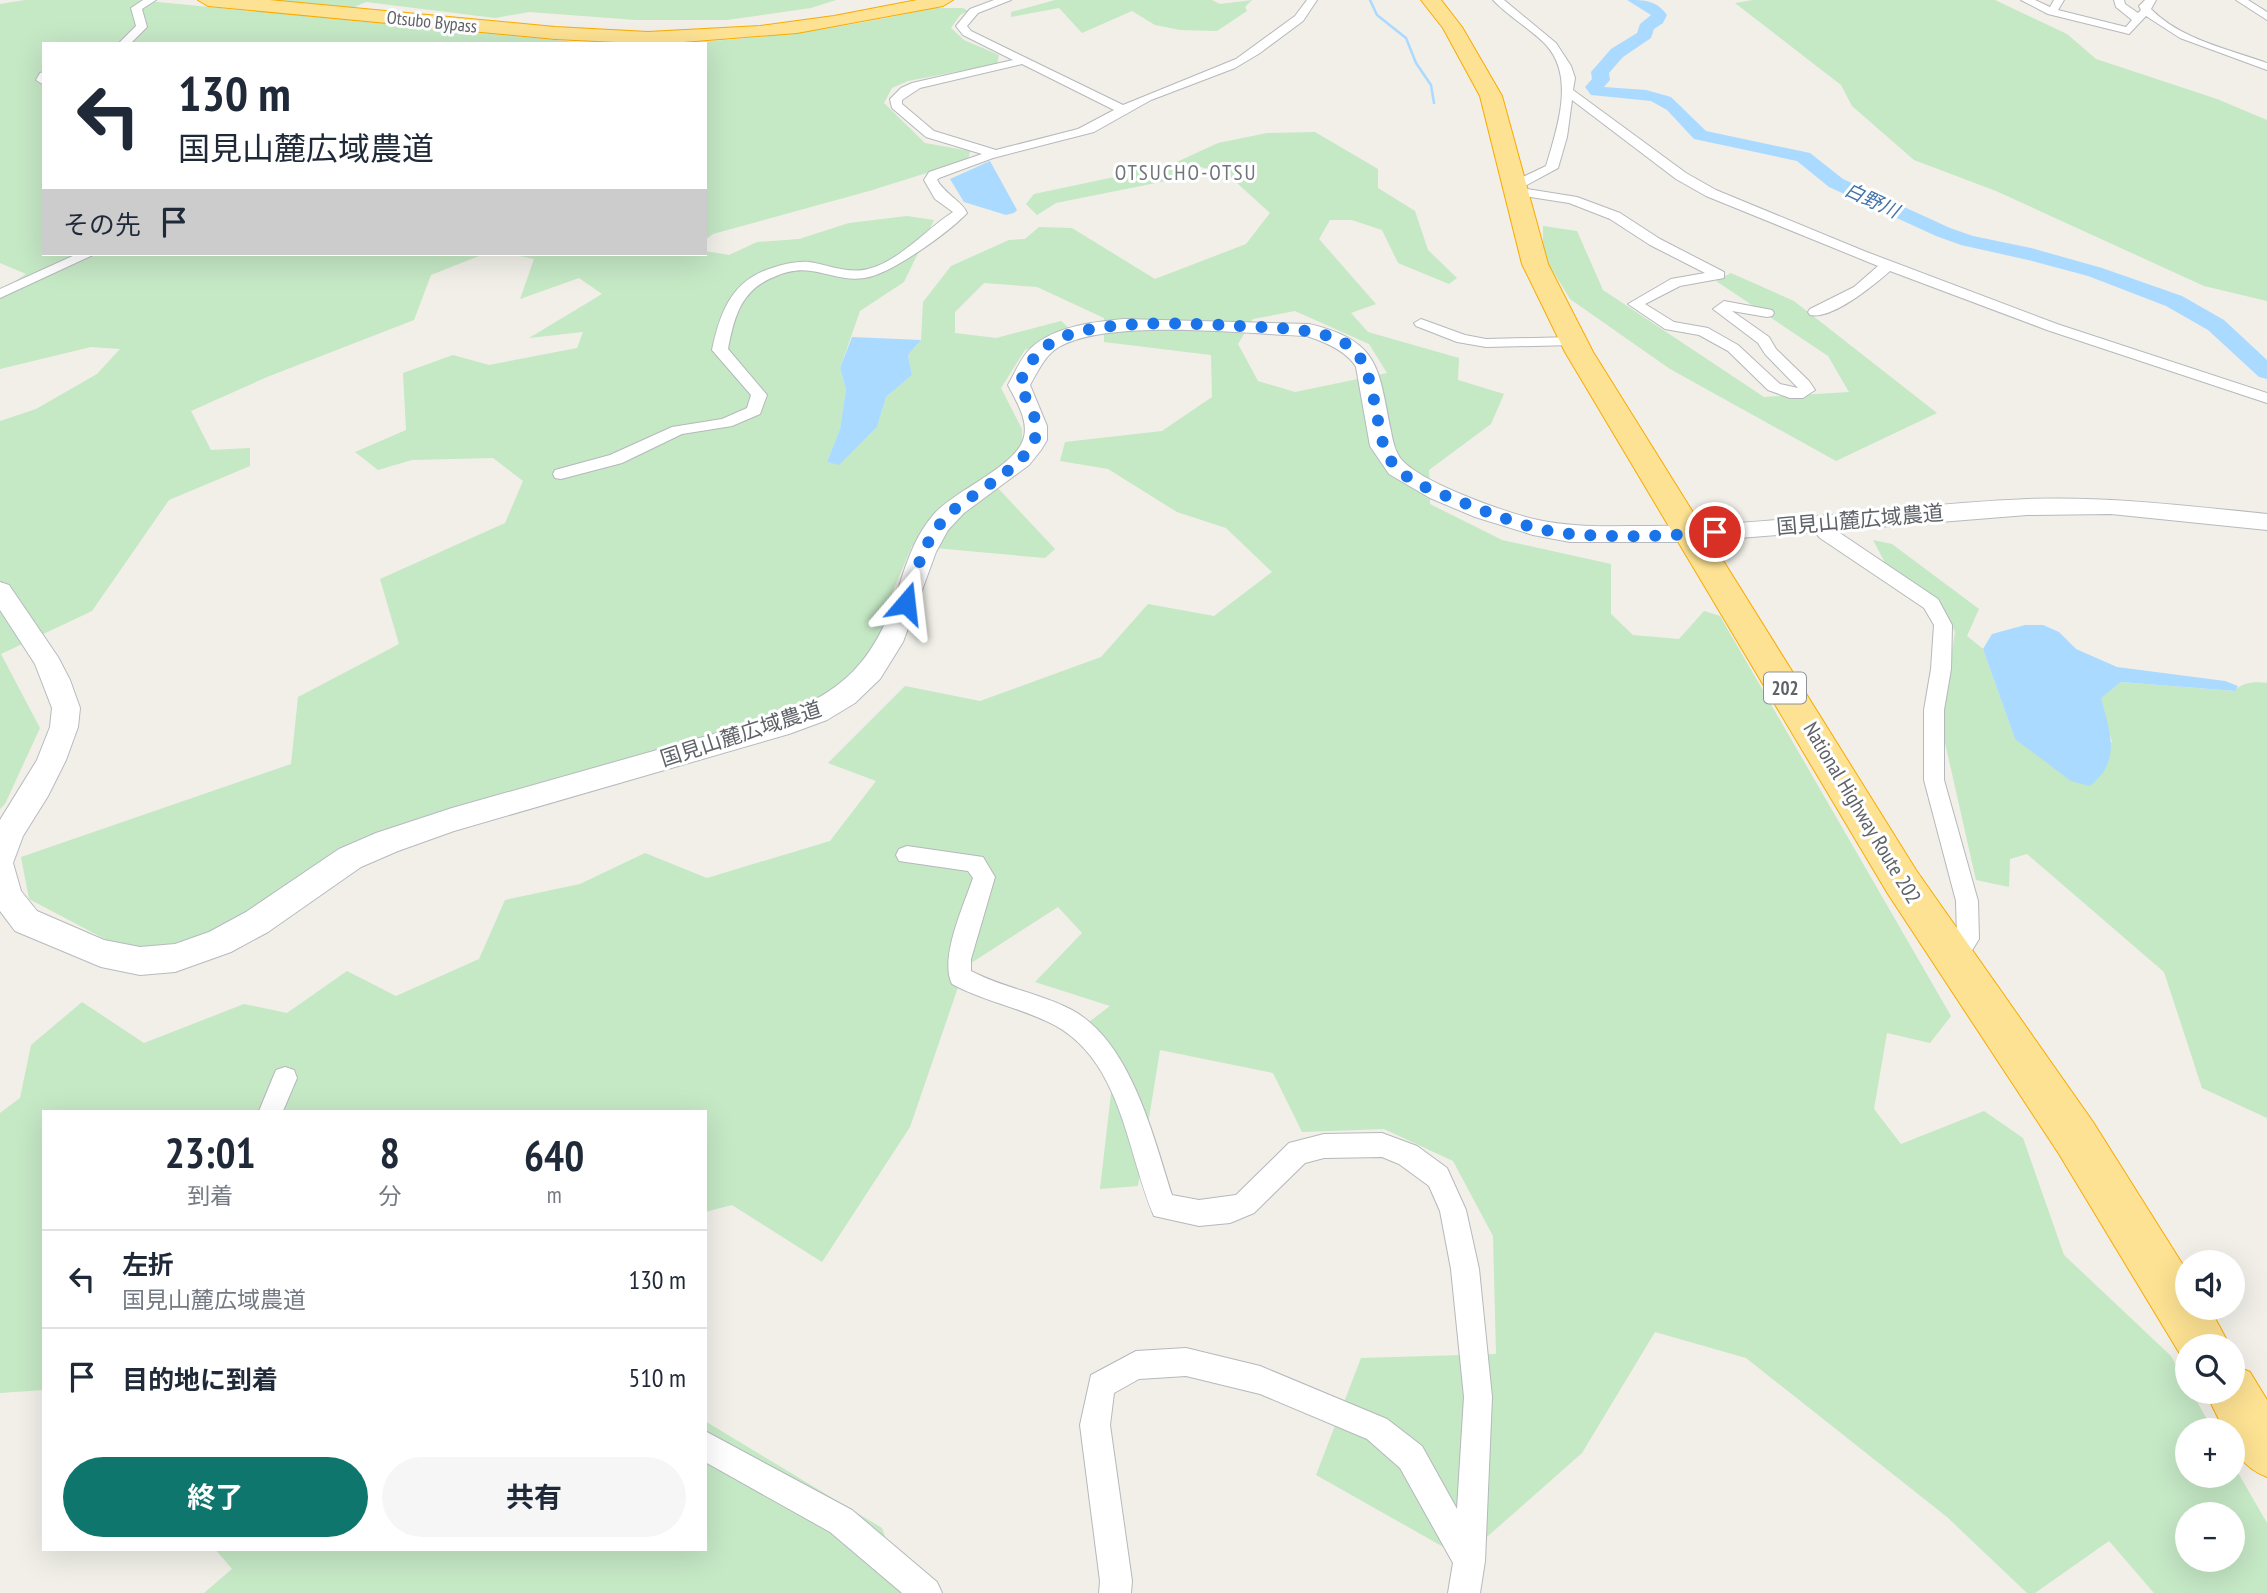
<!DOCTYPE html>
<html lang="ja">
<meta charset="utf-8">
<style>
:root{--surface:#fff;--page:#f6f6f7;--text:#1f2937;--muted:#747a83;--line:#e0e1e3;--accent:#0f766e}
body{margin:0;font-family:"PT Sans Narrow","Noto Sans JP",sans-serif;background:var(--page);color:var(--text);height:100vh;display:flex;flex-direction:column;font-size:26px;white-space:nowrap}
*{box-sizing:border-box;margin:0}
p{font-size:23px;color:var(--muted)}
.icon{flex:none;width:38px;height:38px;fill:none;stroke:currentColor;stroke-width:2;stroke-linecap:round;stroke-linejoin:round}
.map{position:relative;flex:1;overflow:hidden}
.drawer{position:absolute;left:42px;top:1110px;width:665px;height:441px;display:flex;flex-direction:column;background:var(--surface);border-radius:0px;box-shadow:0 7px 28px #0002}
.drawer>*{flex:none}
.banner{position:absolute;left:42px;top:42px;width:665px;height:214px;border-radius:0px;box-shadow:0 7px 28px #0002;background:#fff;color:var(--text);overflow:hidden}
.buttons{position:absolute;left:2175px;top:1250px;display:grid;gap:14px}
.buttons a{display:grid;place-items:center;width:70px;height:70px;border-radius:50%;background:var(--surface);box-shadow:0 7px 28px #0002;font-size:35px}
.pin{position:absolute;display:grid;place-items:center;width:60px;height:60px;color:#fff;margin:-30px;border:4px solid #fff;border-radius:50%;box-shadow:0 2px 7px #0007}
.me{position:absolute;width:77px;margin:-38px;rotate:17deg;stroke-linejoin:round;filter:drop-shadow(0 0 5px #0008)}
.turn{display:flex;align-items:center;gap:24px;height:147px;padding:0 21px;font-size:32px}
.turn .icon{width:91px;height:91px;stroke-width:2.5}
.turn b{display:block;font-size:49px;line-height:60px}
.then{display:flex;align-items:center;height:66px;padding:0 21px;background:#0003;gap:14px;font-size:26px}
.eta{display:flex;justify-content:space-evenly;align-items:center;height:119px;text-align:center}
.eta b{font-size:42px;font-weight:700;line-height:49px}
.action{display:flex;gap:14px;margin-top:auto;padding:14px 21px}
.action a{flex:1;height:80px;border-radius:42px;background:var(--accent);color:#fff;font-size:28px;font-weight:700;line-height:80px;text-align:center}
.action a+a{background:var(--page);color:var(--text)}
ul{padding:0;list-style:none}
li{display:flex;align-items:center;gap:21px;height:98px;padding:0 21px;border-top:2px solid var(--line)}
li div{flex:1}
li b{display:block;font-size:26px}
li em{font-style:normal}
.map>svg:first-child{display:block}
.green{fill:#c5e8c5;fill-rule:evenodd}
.water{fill:#aadaff}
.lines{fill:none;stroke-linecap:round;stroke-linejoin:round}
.stream{stroke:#aadaff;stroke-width:2.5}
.river{fill:#aadaff;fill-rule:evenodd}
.street-casing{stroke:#b5b8bc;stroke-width:2}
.secondary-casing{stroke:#b6babf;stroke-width:2}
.highway-casing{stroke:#f9ab00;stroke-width:2}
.street{fill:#fff;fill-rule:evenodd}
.secondary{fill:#fff;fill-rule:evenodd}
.highway{fill:#fde293;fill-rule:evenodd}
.route{stroke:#1a73e8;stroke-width:12;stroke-dasharray:0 21.6}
.labels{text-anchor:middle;stroke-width:6;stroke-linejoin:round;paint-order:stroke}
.far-street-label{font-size:18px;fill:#5f6368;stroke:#fff}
.far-water-label{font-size:19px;font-style:italic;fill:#4174aa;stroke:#fff}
.shield{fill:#fff;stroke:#8f9295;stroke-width:2}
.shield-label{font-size:19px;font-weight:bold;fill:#5f6368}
.far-quarter-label{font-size:21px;letter-spacing:2px;fill:#70757a;stroke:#fff}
.street-label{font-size:21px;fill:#5f6368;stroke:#fff}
</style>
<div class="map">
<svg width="2267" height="1593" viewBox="0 0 2267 1593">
<rect width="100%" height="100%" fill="#f1efe8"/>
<!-- green -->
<g class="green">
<polygon points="25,0 137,0 597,44 44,44 44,254 484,254 431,275 414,320 267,377 191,411 211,450 250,448 250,466 169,500 92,611 1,654 40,728 5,804 0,809 0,421 36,409 97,374 120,349 91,347 0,369 0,291 26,274 0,263 0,4"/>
<polygon points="268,0 836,0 811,8 727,20 636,20 529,12 495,18 366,2 350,9"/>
<polygon points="1055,0 1212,0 1220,4 1252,0 1245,7 1247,11 1217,31 1180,30 1155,25 1132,11 1082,33 1059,8 1011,17 1011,12"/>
<polygon points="1753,0 1995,0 2067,34 2096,59 2217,99 2267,120 2267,301 2204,286 1996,191 1914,160 1852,106 1841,85 1735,3"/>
<path d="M932,8H963L968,11L960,15L951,28L964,40L999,55L997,64L908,81L892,88L884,103L925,143L970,151L968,160L869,191L713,234L705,240V44H645C742,42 837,30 932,8Z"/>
<path d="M1315,132L1378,169V188L1415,211L1428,250L1457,278L1449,284L1398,263L1382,230L1352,220H1330L1319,239L1376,304L1351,313L1368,332L1459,358L1458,380L1504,394L1491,424L1429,470L1430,504L1502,540L1611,564V614L1633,635L1679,639L1704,611L1720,616L1951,1016L1930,1043L1887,1033L1874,1109L1901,1144L1984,1111L2023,1138L2064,1255L2171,1356L2187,1385L2188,1391H2191L2213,1430H2188V1475H2233V1464L2267,1523V1593H2154L2109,1541L2035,1593H2027L1947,1517L1746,1358L1655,1332L1582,1453L1463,1558L1316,1475L1361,1358L1496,1354L1493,1236L1453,1161L1384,1129L1302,1132L1273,1073L1160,1050L1138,1186L1100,1189L1113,1076L1085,1025L1110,1006L1035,982L1082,933L1058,907L965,967L910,1127L822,1262L732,1205L705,1212V1111H44V1390L0,1393V1113L20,1098L31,1045L82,1002L144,1043L244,1004L287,1013L347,971L396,996L479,959L505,900L580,884L645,853L707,878L830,841L876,781L828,763L905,686L980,701L1101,657L1148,604L1214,616L1272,572L1226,528L1177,512L1108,469L1060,461L1065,442L1162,431L1212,397L1211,355L1104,342V318L1037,287L984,283L955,312V333L996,338L1061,321L1070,329L1025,350L1001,388L1022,429L1023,465L996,486L1055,549L1045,558L912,546L883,614L879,663L849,702L454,809L231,938L135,955L29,899L21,857L291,764L298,697L399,644L380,579L505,523L523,481L493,458L412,460L378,470L355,452L406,430L403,373L453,355L489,365L577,348L583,332L529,338L602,294L579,278L520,299L534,259L511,254H705V251L729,255L757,242L799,239L849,223L907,216L934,220L904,282L860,311L840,368L846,389L840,429L827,462L839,464L877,427L886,397L912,375L908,355L921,340L923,302L951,266L1009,240L1025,239L1039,227L1072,228L1155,279L1246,244L1270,213L1226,173L1196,166L1166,181L1056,203L1037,215L1026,204L1034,194L1124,175L1143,167L1168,166L1218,143L1267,133ZM1295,311L1369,344L1387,373L1295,392L1258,381L1238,344L1253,319ZM2188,1514H2233V1559H2188Z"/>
<polygon points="1543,226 1577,231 1603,290 1764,397 1849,392 1828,356 1716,281 1731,273 1794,301 1937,413 1836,461 1670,369 1570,299 1543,255"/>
<path d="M1873,540L1892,544L1979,609L1967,636L1983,649L2015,739L2112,742L2100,698L2121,682L2234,691C2242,682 2256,681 2267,683V1118L2202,1088L2164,972L2027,854L2010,859L2009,887L1976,880L1941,725L1955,632L1942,607L1885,563Z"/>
<polygon points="705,1421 882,1528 905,1593 204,1593 232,1569 215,1549 705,1549"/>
</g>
<!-- water -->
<g class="water">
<polygon points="990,161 1017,210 1014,213 1006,215 964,202 950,179"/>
<polygon points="852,337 921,340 908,355 912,375 886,397 877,427 839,465 827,462 840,429 846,389 840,368"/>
<path d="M2025,625H2043L2059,632L2076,649L2117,667L2225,681L2238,686L2235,691L2121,682L2101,698C2110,733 2122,760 2090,786L2071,781L2015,739L1983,649L1992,634Z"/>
</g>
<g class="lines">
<!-- stream -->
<polyline class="stream" points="1370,0 1377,15 1406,38 1416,63 1431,85 1434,103"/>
<!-- river -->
<path class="river" d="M1627,0C1645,0 1656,0 1667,15L1663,23L1654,29L1651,38L1623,57L1609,73L1610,80L1604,87L1646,90L1671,97L1706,131L1810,153L1843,179L1950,228L1973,236L2031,248L2102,268L2182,296L2224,320L2267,360V379L2259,377L2208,330L2166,306L2088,276L2028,260L1961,245L1936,236L1829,187L1797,161L1694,139L1667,110L1651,101L1591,95L1585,87L1592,79L1591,72L1611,49L1637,33L1640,24L1651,15Z"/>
<defs>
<g id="street">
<polygon points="143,0 156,0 142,9 147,27 130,44 118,44 136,26 131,8"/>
<path d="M994,0H1011L978,13L967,26L971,31L1123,105L1236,59L1295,16L1307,0H1317L1303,21L1260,53L1235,68L1151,100L1094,132L993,158L939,178L937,180C945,194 963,202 967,213C948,233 890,275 864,278C845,281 828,273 811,271C798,269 785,272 774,277C741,290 734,317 728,349L767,395L760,414L732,426L682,434L622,463L561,479L555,478L553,474L555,470L610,455L672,427L722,419L747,408L751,395L712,350C720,312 732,280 772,268C784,264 797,261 809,262C829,265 848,274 868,269C900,261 926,229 953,212L935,199L924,180L929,172L982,154L926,137L892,108L890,99L901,88L912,83L1013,60L963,35L956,26L970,9ZM1022,64L1114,110L1078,129L996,150L934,131L902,104V100L920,88Z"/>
<path d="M1493,0H1504L1556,43L1571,66L1575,78L1573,90L1686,173L1716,190L1864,251L2057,324L2267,393V403L2047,330L1890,271C1874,285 1832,320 1810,315L1808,312L1810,309L1854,287L1878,266L1706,196L1676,179L1572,100L1567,137L1558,168L1521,188L1577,197L1620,213L1660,239L1724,272V278L1680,286L1645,304L1674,322L1708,328L1738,345L1780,384L1798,388L1765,354L1758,343L1713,309L1724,301L1772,310L1774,313L1772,316L1767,317L1732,311L1769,337L1776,349L1809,381L1815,390L1803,398H1790L1768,390L1728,351L1699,335L1665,329L1628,304L1671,279L1705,273L1650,245L1610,219L1569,203L1512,194L1509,186L1510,183L1546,166C1557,129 1575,78 1547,46C1531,29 1509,17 1493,0Z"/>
<path d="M2021,0H2035L2050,7L2054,0H2064L2058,10L2126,27L2132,20L2116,7L2114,0H2124L2125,4L2138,13L2141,10L2139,6L2145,0H2156L2151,9C2180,39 2228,49 2267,63V70L2180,38L2146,16L2129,34L2048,14Z"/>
<polygon points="2236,0 2248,0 2267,12 2267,20"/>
<polygon points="44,72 44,85 36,80 40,73"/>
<polygon points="77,254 95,254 0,298 0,289"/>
<polygon points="1421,319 1465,335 1486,339 1573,337 1580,341 1573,345 1486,347 1457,342 1416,326 1414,323"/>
<polygon points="1816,517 1938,599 1952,625 1951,669 1944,710 1944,780 1978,901 1979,939 1962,967 1954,970 1946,967 1942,960 1957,937 1956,901 1924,780 1924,710 1931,669 1934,625 1924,608 1820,538 1807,523"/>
<path d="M907,846L983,857L995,877L971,959V971C1003,988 1040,993 1072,1010C1131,1042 1153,1136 1172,1195L1199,1200L1236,1195L1289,1143L1324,1134L1382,1133L1417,1146L1447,1168L1466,1210L1479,1269L1492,1397L1485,1561L1480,1593H1448L1453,1563L1400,1468L1367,1439L1260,1394L1186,1376L1139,1379L1114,1393L1110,1425L1132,1581L1131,1593H1099L1100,1581L1080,1425L1091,1375L1136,1351L1186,1348L1260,1366L1387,1419L1422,1446L1457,1509L1464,1397L1451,1269L1440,1211L1429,1186L1399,1164L1382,1157L1324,1158L1305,1163L1254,1213L1230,1223L1199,1226L1154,1216C1127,1153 1122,1063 1056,1026C1023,1008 985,1002 952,984C939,958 964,905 973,878L968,871L899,861L896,855L899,849Z"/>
<polygon points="285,1067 294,1070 297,1078 283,1111 259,1111 276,1070"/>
<polygon points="705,1431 852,1510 937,1582 942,1593 902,1593 830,1532 705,1462"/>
</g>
<path id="secondary" d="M1124,319L1309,324C1380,341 1378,367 1391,431C1393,443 1396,456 1406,464C1429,485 1506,513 1538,520C1575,528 1612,526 1650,526C1776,526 1902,504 2028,499C2108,496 2187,506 2267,514V530L2111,514L2027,515L1690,542H1570L1533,535L1475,517L1430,498L1389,474L1370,446L1356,367C1347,351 1325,342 1307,336C1247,334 1109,318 1059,347C1045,355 1038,371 1030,385L1047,426V440L1041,450L1029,465L964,513L948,530L936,552L903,642L880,679L855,703L827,720L789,734L454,831L398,851L361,867L268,932L231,952L175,972L140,975L101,967L15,931L0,911V820L37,760L50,727L52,708L35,664L0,610V582L9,585L58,657L70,680L80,708L78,727L66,760L48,796L23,836L13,863L21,891L37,911L104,940L140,947L175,944L209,932L246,912L339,849L376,833L452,808L774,717C843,694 875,660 898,590C906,563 915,536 934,514C954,491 1014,467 1023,440C1030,422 1016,401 1008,385C1015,373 1021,357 1031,348C1055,326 1093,322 1124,319Z"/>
<g id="highway">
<polygon points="198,0 269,0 555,27 648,32 760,26 834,16 917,0 953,0 943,6 797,33 658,44 555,39 208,6"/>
<polygon points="1421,0 1441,0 1462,27 1502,96 1548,264 1593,352 1916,870 2093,1122 2188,1273 2188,1307 2209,1307 2230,1346 2188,1346 2186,1364 2059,1154 1888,894 1565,352 1522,264 1480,96 1443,28"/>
<path d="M2233,1365L2250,1372L2267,1400V1477C2245,1468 2233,1454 2233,1430H2224L2205,1391H2233Z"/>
</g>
</defs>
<!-- street casing -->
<use href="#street" class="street-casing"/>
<!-- secondary casing -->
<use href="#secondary" class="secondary-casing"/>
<!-- highway casing -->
<use href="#highway" class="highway-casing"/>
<!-- street -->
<use href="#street" class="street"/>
<!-- secondary -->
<use href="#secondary" class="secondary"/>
<!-- highway -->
<use href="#highway" class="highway"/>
</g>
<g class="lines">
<!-- route -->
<path class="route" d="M906,603C916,572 923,542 946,517C967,494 1044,460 1036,424C1034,411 1025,397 1019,385C1026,368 1035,353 1051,343C1098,313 1224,326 1281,328C1363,336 1365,351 1379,426C1382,442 1386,458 1398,469C1414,485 1439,493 1459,501C1495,515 1533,531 1571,534C1618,538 1668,536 1715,532"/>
</g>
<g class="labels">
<!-- far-street labels -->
<g class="far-street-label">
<text transform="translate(432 22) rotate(6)" y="6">Otsubo Bypass</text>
</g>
<!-- far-water labels -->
<g class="far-water-label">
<text transform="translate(1872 200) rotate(25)" y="7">白野川</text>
</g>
<!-- shield labels -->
<rect class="shield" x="1764" y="672.5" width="42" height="31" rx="5"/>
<g class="shield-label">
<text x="1785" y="695">202</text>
</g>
<!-- far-quarter labels -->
<g class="far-quarter-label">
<text x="1186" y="180">OTSUCHO-OTSU</text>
</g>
<!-- street labels -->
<g class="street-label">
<text transform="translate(1860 520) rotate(-5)" y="7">国見山麓広域農道</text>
<text transform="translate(741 734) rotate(-18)" y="7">国見山麓広域農道</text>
<text transform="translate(1862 813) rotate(59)" y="7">National Highway Route 202</text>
</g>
</g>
</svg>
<div class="buttons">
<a><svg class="icon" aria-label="sound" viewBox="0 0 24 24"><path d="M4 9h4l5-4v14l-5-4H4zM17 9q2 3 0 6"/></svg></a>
<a><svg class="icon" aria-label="search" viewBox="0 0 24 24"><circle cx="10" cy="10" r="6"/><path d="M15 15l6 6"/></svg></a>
<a>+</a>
<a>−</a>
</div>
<div class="pin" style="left:1715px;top:532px;background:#d93025"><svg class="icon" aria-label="arrive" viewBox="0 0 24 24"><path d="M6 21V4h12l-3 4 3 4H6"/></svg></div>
<svg class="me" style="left:906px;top:603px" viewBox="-20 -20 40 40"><path d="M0-17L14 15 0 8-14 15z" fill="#1a73e8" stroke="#fff" stroke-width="4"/></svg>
<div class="banner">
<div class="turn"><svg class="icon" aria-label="left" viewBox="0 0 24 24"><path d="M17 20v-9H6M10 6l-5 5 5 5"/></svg><div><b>130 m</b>国見山麓広域農道</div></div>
<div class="then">その先<svg class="icon" aria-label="arrive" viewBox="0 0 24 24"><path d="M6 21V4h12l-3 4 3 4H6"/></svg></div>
</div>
<section class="drawer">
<div class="eta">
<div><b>23:01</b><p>到着</p></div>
<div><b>8</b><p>分</p></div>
<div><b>640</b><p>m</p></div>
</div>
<ul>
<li><svg class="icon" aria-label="left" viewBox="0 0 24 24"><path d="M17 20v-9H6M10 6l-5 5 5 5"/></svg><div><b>左折</b><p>国見山麓広域農道</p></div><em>130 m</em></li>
<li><svg class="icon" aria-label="arrive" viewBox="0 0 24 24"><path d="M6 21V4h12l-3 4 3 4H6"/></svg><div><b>目的地に到着</b></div><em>510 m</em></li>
</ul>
<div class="action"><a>終了</a><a>共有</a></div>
</section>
</div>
